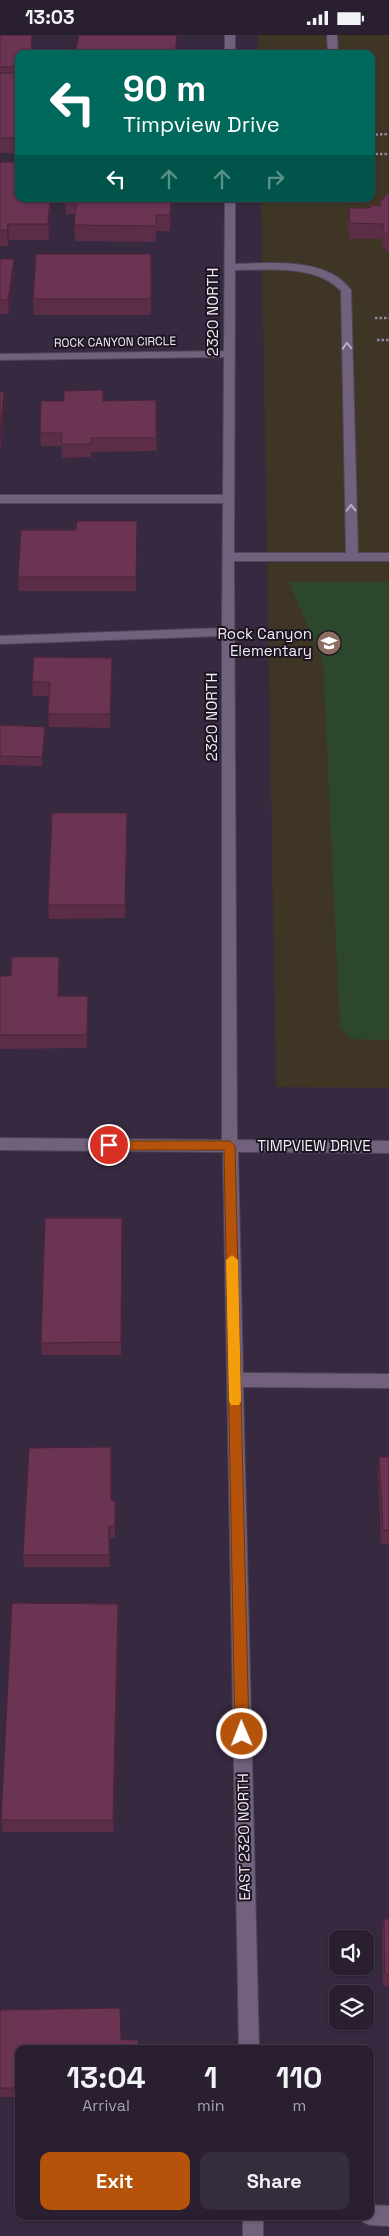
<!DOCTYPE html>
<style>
:root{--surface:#291f30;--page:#352c3c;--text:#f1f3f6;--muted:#a5a2ab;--line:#453d4c;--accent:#b45309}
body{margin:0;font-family:"Space Grotesk",sans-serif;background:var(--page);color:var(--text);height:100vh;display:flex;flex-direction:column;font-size:19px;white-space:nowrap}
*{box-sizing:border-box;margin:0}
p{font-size:16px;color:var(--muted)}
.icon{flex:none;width:28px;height:28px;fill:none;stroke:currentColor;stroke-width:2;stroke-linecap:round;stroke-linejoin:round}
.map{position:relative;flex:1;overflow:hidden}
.drawer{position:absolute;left:15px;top:2010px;width:359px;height:175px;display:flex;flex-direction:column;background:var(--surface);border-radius:10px;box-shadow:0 1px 4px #0004,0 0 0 1px var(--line)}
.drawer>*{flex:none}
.hud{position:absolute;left:15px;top:15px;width:360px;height:152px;border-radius:10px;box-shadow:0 1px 4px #0004,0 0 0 1px var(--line);background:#00695c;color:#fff;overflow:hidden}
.fabs{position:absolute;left:329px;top:1895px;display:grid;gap:10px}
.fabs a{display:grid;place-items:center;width:45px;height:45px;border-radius:10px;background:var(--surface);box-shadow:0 1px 4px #0004,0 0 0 1px var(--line);font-size:25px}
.pin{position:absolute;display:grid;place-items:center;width:42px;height:42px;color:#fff;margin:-21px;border:2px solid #fff;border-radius:50%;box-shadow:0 1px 5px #0007}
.me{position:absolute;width:55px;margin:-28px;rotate:359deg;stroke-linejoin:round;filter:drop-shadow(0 0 4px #0008)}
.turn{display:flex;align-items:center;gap:18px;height:105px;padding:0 25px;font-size:22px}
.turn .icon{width:65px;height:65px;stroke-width:2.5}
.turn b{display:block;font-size:35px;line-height:42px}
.lanes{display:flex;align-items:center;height:48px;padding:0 25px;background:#0003;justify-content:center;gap:25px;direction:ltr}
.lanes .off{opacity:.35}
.eta{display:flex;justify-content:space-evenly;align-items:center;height:85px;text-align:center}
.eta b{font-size:30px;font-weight:700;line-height:35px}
.primary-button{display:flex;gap:10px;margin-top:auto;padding:10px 25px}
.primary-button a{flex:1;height:58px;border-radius:10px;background:var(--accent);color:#fff;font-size:20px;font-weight:700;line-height:58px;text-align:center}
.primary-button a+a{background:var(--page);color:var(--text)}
.status{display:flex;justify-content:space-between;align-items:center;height:35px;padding:0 25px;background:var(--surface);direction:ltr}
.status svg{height:14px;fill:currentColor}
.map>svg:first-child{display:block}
.education{fill:#3f3525}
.green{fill:#2d472d}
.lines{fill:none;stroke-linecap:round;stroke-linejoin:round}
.minor-casing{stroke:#514559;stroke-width:2}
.path{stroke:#958a9d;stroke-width:2.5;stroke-dasharray:2.5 2;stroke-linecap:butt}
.minor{fill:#71617c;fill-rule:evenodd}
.wall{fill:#5b2d47}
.shaded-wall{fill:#4a2439}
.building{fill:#6a3452;stroke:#4a2439}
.oneway{stroke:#b8acc1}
.route{fill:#b45309;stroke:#753606}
.slow{fill:#f59e0b}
.labels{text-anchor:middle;stroke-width:4;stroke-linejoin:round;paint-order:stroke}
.far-street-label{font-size:12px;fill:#f3eaf9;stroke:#1b151f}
.street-label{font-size:15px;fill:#f3eaf9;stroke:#1b151f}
.poi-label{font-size:15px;fill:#f3eaf9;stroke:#1b151f;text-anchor:end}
</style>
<div class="status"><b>13:03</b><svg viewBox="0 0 49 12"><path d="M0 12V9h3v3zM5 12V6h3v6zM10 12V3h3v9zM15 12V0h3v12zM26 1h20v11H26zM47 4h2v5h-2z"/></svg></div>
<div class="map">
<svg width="389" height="2201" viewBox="0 0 389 2201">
<rect width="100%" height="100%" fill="#372940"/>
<!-- education -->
<polygon class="education" points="258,0 389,0 389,1053 276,1052 261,164 371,164 371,19 258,19"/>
<!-- green -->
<polygon class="green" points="289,547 389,547 389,1005 352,1004 340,993 323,627"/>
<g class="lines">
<defs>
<g id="minor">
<rect x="225" y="0" width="10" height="19"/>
<polygon points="327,0 337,0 338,19 328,19"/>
<path d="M225,164H235V229C272,228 327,222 351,255L358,518H389V526H234L237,1105L389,1106V1118L238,1117L243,1338L389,1339V1353L243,1352L259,2014H239L223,1117L0,1115V1103L222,1105V601L0,609V601L222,593L223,468H0V460H223L224,322L0,325V319L224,316ZM235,235C268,235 316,229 341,256L346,518H234Z"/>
<polygon points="370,2170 389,2171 389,2191 370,2190 363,2187 360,2181 370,2181"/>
<rect x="243" y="2181" width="20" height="20"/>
</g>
</defs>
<!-- minor casing -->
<use href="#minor" class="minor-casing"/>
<!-- path -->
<g class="path">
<polyline points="371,100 389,99"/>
<polyline points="371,119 389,119"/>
<polyline points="375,283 389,283"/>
<polyline points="377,305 389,305"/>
</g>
<!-- minor -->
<use href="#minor" class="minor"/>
</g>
<!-- wall -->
<g class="wall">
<polygon points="0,0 33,6 32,19 19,19 19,118 0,118"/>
<polygon points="0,127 51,164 49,205 9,205 8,211 0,211"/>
<polygon points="389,157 389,218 382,211 382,204 349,204 348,189 349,173 370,173 380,171 380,167"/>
<polygon points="65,164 172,164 170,196 156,196 156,207 75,206 74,190 75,179 66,179"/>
<polygon points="0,224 14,238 9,279 0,279"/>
<polygon points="152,234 151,280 34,280 33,264"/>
<polygon points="103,355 103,366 156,365 157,416 91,417 91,422 62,423 61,411 41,411 40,398 64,366"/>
<polygon points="0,357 4,357 5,370 1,414 0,414"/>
<polygon points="137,486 136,556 19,556 18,542 76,495"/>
<polygon points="112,623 113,636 110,693 49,692 48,679 49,661 33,661 32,647"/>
<polygon points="0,690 45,692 45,700 42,731 0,730"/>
<polygon points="127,792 125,883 49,884 48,870"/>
<polygon points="59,922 60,935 59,961 88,975 87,1013 0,1014 0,941 11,941"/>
<polygon points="122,1183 121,1320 42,1320 41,1308"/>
<polygon points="379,1422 389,1422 389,1509 381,1509 378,1436"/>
<polygon points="112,1424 111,1465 115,1466 115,1503 110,1503 110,1532 24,1532 23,1520"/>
<polygon points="118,1569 119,1582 114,1797 3,1797 1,1785"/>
<polygon points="384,1884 389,1884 389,1951 383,1951 382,1895"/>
<polygon points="120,1973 121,1982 19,2014 19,2062 0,2062 0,1975"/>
</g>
<!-- shaded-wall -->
<g class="shaded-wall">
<polygon points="32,0 33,0 33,6 32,19 31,19"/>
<polygon points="177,0 178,0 178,3 177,19 175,19"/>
<polygon points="50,164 51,164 49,205 48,189"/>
<polygon points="171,164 172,164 170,196 170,180"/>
<polygon points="8,189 9,205 8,211 7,195"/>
<polygon points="14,224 14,238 9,279 8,265"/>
<polygon points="4,357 5,370 1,414 0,401"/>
<polygon points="112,623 113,636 110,693 110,679"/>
<polygon points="45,692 45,700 42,731 42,722"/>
<polygon points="127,778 127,792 125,883 125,870"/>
<polygon points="59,922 60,935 59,975 58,961"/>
<polygon points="122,1183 123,1196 121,1320 121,1307"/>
<polygon points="111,1412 112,1424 111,1477"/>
<polygon points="109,1491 110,1503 110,1532 109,1520"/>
<polygon points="118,1569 119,1582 114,1797 113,1785"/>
</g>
<!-- building -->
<g class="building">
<polygon points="0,0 32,0 31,19 19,19 19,32 0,32"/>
<polygon points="79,0 177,0 175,19 75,19"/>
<rect x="0" y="38" width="19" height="65"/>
<polygon points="0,127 19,127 19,164 50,164 48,189 8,189 7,195 0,195"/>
<polygon points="389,157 389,201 383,195 383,189 350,188 349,173 371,173 370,170 381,171 380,167"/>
<polygon points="65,164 171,164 170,180 156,180 156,191 74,190 77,164"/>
<polygon points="36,219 151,219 151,264 33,264"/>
<polygon points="0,224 14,224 8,265 0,265"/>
<polygon points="103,355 103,366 156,365 156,403 91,403 91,409 61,409 62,398 40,398 41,366 64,366 64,356"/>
<polygon points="0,357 4,357 0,401"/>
<polygon points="77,486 137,486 136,542 18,542 21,495 76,495"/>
<polygon points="34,622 112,623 110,679 48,679 50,647 32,647"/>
<polygon points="0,690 45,692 42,722 0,721"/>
<polygon points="52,778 127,778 125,870 48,870"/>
<polygon points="12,922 59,922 58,961 88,961 87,1000 0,1000 0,941 11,941"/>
<polygon points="45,1183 122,1183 121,1307 41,1308"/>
<polygon points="111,1412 111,1465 115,1466 115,1491 109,1491 109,1520 23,1520 29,1413"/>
<polygon points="379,1422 389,1422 389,1495 383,1495"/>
<polygon points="12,1568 118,1569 113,1785 1,1785"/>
<polygon points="384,1884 389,1884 389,1940 385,1939"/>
<polygon points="120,1973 121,2005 138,2005 138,2014 19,2014 19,2053 0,2053 0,1975"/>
</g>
<!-- one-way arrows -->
<defs><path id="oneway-chevron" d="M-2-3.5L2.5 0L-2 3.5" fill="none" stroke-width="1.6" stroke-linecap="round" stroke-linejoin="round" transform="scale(1.25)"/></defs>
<g class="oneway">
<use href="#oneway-chevron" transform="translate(347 311) rotate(-92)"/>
<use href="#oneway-chevron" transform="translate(351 473) rotate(-91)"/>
</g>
<!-- route -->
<polygon class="route" points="109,1106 230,1106 235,1111 249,1699 247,1703 242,1705 237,1703 235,1699 224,1115 109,1115 103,1110"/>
<!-- slow -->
<polygon class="slow" points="232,1220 238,1225 241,1366 239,1370 231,1370 229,1366 226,1225"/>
<!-- icons -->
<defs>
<symbol id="school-disc" viewBox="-11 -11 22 22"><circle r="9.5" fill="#8d6e63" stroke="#1b151f"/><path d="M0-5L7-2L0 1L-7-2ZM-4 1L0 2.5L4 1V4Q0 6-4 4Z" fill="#fff"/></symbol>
</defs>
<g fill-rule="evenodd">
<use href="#school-disc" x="315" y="594" width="28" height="28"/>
</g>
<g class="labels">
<!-- far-street labels -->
<g class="far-street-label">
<text transform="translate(115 307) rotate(-1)" y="4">ROCK CANYON CIRCLE</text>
</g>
<!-- street labels -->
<g class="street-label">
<text transform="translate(213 277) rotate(-90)" y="5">2320 NORTH</text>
<text transform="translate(212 682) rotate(-90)" y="5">2320 NORTH</text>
<text x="314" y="1116">TIMPVIEW DRIVE</text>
<text transform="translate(244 1802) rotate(-91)" y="5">EAST 2320 NORTH</text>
</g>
<!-- poi labels -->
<g class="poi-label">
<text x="312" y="604">Rock Canyon<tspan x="312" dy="17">Elementary</tspan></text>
</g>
</g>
</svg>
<div class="fabs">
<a><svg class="icon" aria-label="sound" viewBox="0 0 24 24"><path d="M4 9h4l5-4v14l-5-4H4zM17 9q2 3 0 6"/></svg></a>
<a><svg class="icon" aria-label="layers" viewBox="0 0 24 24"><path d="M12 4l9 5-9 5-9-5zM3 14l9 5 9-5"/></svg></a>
</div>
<div class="pin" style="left:109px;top:1110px;background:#d93025"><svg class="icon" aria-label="arrive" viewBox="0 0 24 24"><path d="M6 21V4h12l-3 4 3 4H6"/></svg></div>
<svg class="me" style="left:242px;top:1699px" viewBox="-20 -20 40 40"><circle r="17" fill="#b45309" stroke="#fff" stroke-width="3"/><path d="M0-11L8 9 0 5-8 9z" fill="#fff"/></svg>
<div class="hud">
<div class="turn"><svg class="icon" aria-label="left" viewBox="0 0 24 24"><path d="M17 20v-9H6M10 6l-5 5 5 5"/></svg><div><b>90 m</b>Timpview Drive</div></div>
<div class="lanes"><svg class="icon" aria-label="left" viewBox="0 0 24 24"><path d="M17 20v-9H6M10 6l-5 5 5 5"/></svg><svg class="icon off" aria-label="ahead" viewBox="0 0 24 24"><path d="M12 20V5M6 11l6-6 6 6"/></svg><svg class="icon off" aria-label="ahead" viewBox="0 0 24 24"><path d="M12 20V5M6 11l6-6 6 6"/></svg><svg class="icon off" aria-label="right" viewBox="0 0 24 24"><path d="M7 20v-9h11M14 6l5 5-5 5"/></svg></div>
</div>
<section class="drawer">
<div class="eta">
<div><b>13:04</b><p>Arrival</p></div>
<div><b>1</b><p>min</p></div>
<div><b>110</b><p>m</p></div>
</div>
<div class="primary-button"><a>Exit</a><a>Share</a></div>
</section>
</div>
